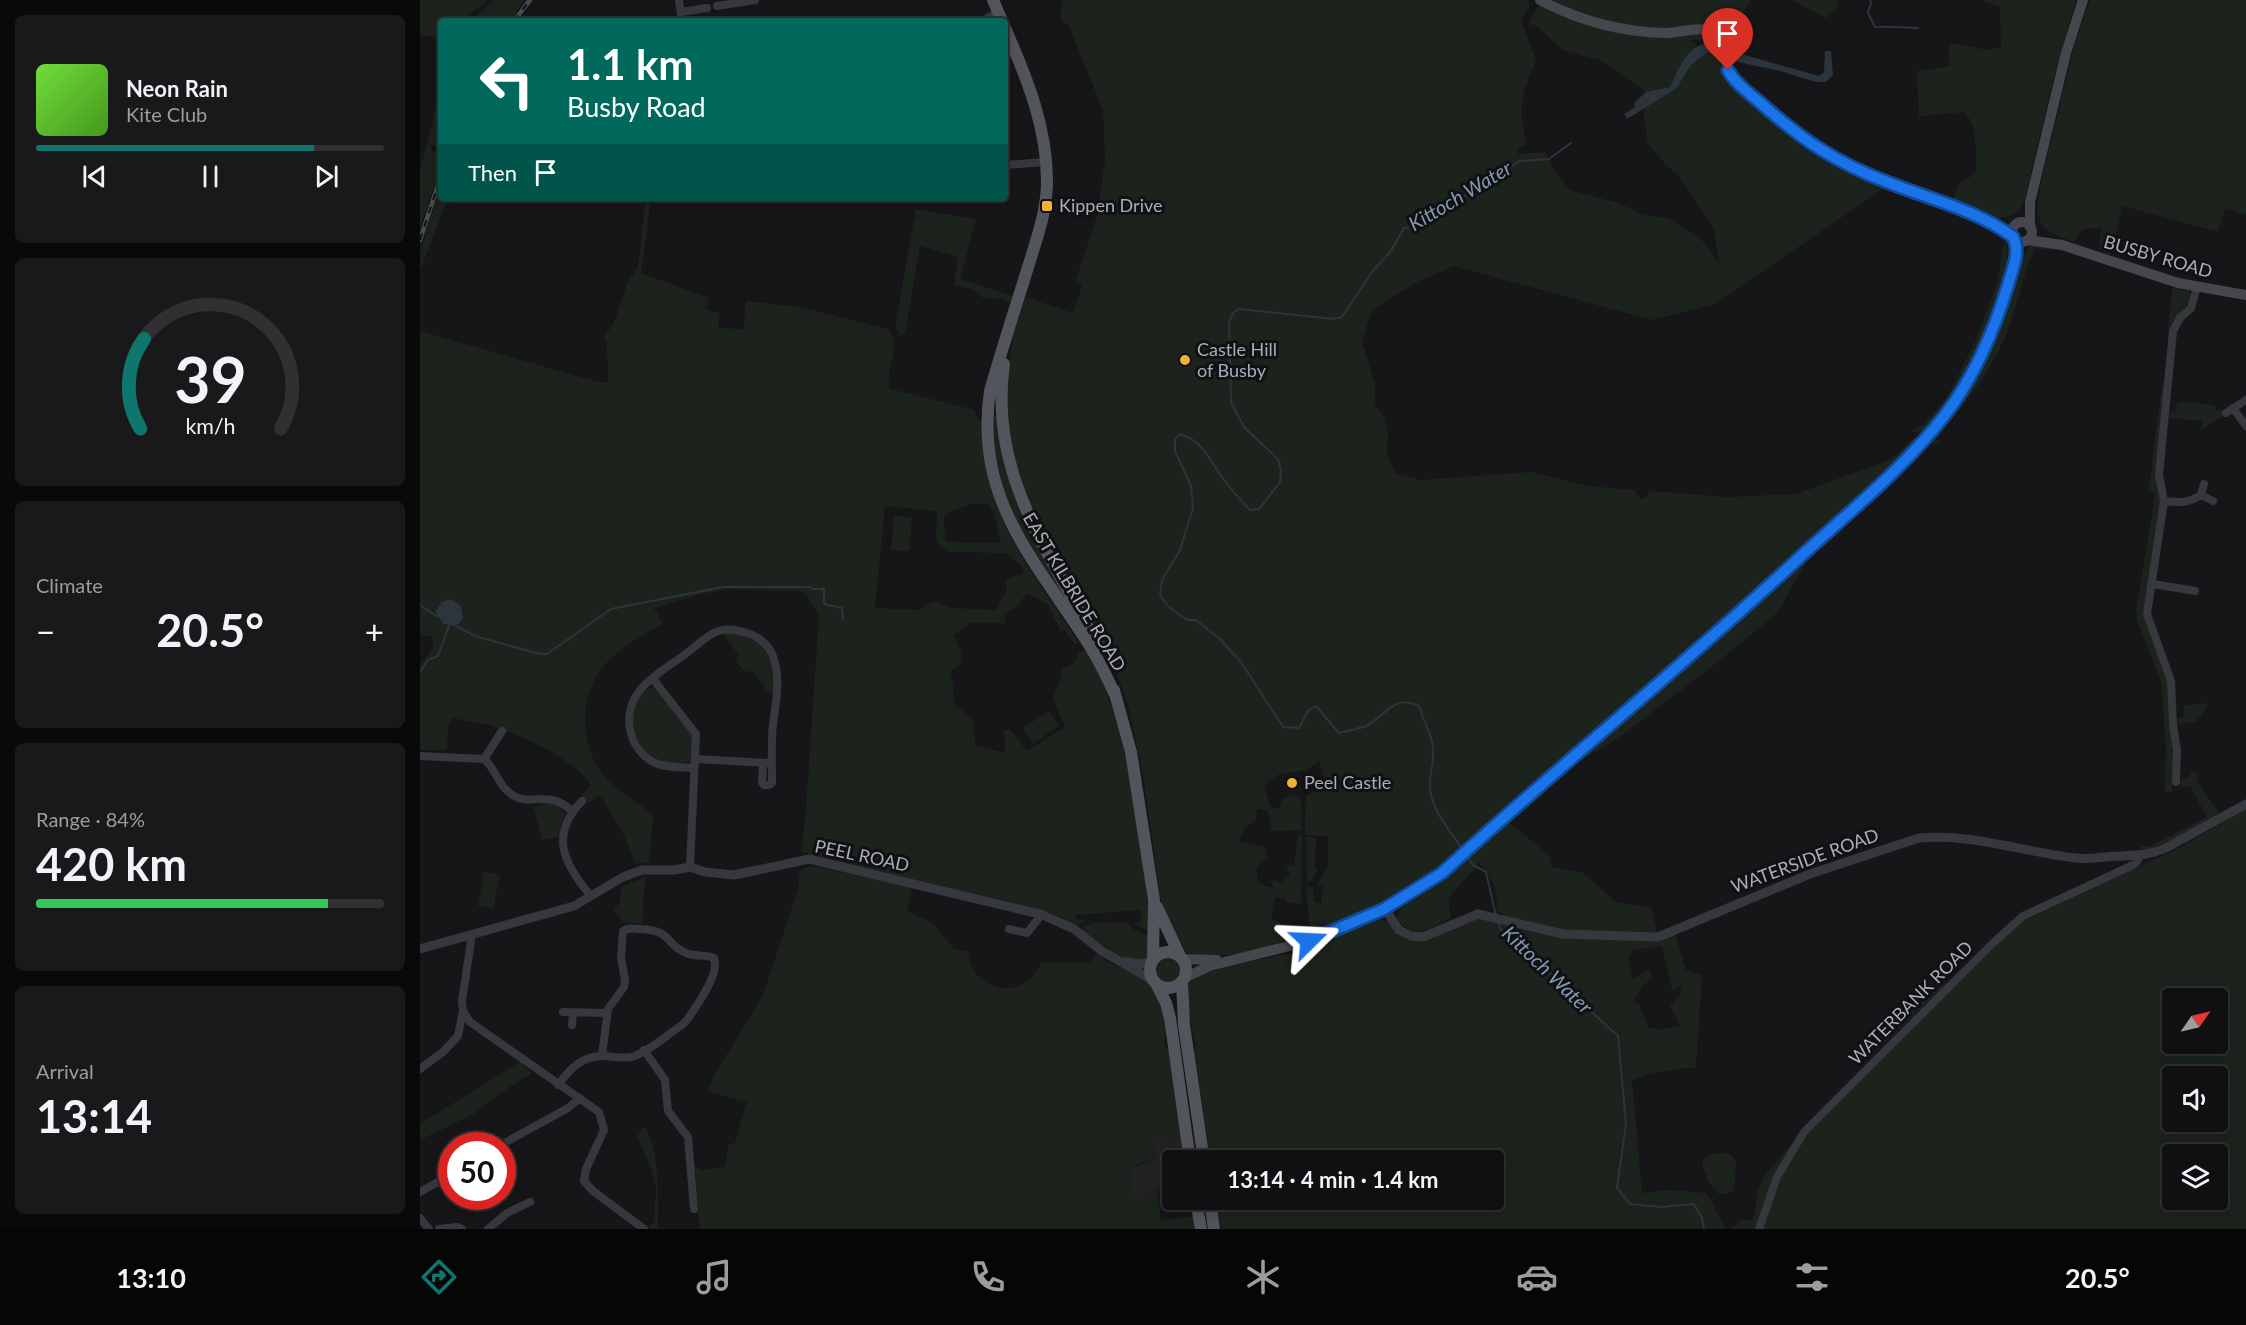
<!DOCTYPE html>
<html lang="en">
<head>
<meta charset="utf-8">
<style>
  :root { --surface:#101012; --page:#19191b; --text:#f1f3f6; --muted:#9c9d9f; --line:#303032; --accent:#0f766e }
  body { margin:0; font-family:Lato,sans-serif; background:var(--page); color:var(--text); height:100vh; display:flex; flex-direction:column; font-size:22px; white-space:nowrap }
  * { box-sizing:border-box; margin:0 }
  p { font-size:20px; color:var(--muted) }
  .icon { flex:none; width:33px; height:33px; fill:none; stroke:currentColor; stroke-width:2; stroke-linecap:round; stroke-linejoin:round }
  .map { position:relative; flex:1; overflow:hidden }
  .side { display:flex; flex-direction:column; gap:15px; padding:15px; background:#09090a; width:420px }
  .side>* { flex:none }
  .hud { position:absolute; left:18px; top:18px; width:570px; height:183px; border-radius:6px; box-shadow:0 3px 15px #0003,0 0 0 2px var(--line); background:#00695c; color:#fff; overflow:hidden }
  .needle { width:39px; rotate:56deg }
  .fabs { position:absolute; left:1742px; top:988px; display:grid; gap:12px }
  .fabs a { display:grid; place-items:center; width:66px; height:66px; border-radius:6px; background:var(--surface); box-shadow:0 3px 15px #0003,0 0 0 2px var(--line); font-size:30px }
  .speed { position:absolute; left:18px; top:1132px; display:flex; gap:12px; font-size:30px; font-weight:700; text-align:center }
  .speed>* { display:grid; place-content:center; width:78px; height:78px; border-radius:50%; background:var(--surface); box-shadow:0 3px 15px #0003,0 0 0 2px var(--line); line-height:1 }
  .speed .limit { border:9px solid #d22; background:#fff; color:#111 }
  .pin { position:absolute; display:grid; place-items:center; width:51px; height:51px; color:#fff; margin:-62px -26px; border-radius:50% 50% 50% 0; rotate:-45deg; box-shadow:0 0 6px #0007 }
  .pin .icon { rotate:45deg }
  .me { position:absolute; width:66px; margin:-33px; rotate:69deg; stroke-linejoin:round; filter:drop-shadow(0 0 4px #0008) }
  .turn { display:flex; align-items:center; gap:21px; height:126px; padding:0 30px; font-size:27px }
  .turn .icon { width:78px; height:78px; stroke-width:2.5 }
  .turn b { display:block; font-size:42px; line-height:51px }
  .then { display:flex; align-items:center; height:57px; padding:0 30px; background:#0003; gap:12px; font-size:22px }
  .big { font-size:45px; font-weight:700; line-height:1.1 }
  .side .widget { flex:1; display:flex; flex-direction:column; justify-content:center; gap:9px; min-width:0; padding:0 21px; border-radius:9px; background:var(--page) }
  .side .dial { align-items:center; gap:0 }
  .dial svg { height:156px; overflow:visible; fill:none; stroke:var(--line); stroke-width:7; stroke-linecap:round; text-anchor:middle }
  .dial text { fill:var(--text); stroke:none }
  .song { display:flex; align-items:center; gap:18px }
  .cover { width:72px; height:72px; border-radius:9px; background:linear-gradient(135deg,hsl(100 70% 55%),hsl(100 70% 35%)) }
  .played { height:6px; border-radius:3px; background:linear-gradient(90deg,var(--accent) 80%,var(--line) 80%) }
  .keys { display:flex; justify-content:space-around; direction:ltr }
  .heat { display:flex; justify-content:space-between; align-items:center; font-size:33px; direction:ltr }
  .charge { height:9px; border-radius:4px; background:linear-gradient(90deg,#34c759 84%,var(--line) 0) }
  .trip { position:absolute; left:742px; top:1150px; width:342px; height:60px; border-radius:6px; background:var(--surface); box-shadow:0 3px 15px #0003,0 0 0 2px var(--line); font-weight:700; line-height:60px; text-align:center }
  .tab-bar { display:flex; height:96px; justify-content:space-around; align-items:center; background:#060607; color:var(--muted) }
  .tab-bar .icon { width:42px; height:42px }
  .tab-bar .selected { color:var(--accent) }
  .tab-bar b { font-size:27px; color:var(--text) }
  main { display:flex; flex:1; min-height:0 }
  .map>svg:first-child { display:block }
  .built { fill:#222225 }
  .green { fill:#1c231d; fill-rule:evenodd }
  .water { fill:#2c353c }
  .lines { fill:none; stroke-linecap:round; stroke-linejoin:round }
  .stream { stroke:#2c353c; stroke-width:2 }
  .minor { stroke:#37383d; stroke-width:8 }
  .tertiary { stroke:#37383d; stroke-width:9 }
  .secondary { stroke:#45474d; stroke-width:10 }
  .primary { stroke:#53555c; stroke-width:12 }
  .rail-casing { stroke:#4a4c52; stroke-width:4.5 }
  .rail { stroke:#111113; stroke-width:2; stroke-dasharray:7; stroke-linecap:butt }
  .route-casing { stroke:#114b97; stroke-width:15 }
  .route { stroke:#1a73e8; stroke-width:10 }
  .poi-dot { fill:#f2b134; stroke:#111113; stroke-width:2 }
  .labels { text-anchor:middle; stroke-width:6; stroke-linejoin:round; paint-order:stroke }
  .poi-label { font-size:18px; fill:#a8adb8; stroke:#111113; text-anchor:start }
  .street-label { font-size:18px; fill:#a8adb8; stroke:#111113 }
  .water-label { font-size:20px; font-style:italic; fill:#7f9bb3; stroke:#111113 }
</style>
</head>
<body>
<main>
<section class="side">
<div class="widget">
<div class="song"><i class="cover"></i><div><b>Neon Rain</b><p>Kite Club</p></div></div>
<div class="played"></div>
<div class="keys"><svg class="icon" aria-label="previous" viewBox="0 0 24 24"><path d="M18 5L8 12l10 7zM5 5v14"/></svg><svg class="icon" aria-label="pause" viewBox="0 0 24 24"><path d="M8 5v14M16 5v14"/></svg><svg class="icon" aria-label="next" viewBox="0 0 24 24"><path d="M6 5l10 7-10 7zM19 5v14"/></svg></div>
</div>
<div class="widget dial"><svg viewBox="0 0 100 80">
<path d="M14 69A42 42 0 1 1 86 69"/>
<path d="M14 69A42 42 0 0 1 16 23" stroke="#0f766e"/>
<text x="50" y="56" font-size="32" font-weight="700">39</text>
<text x="50" y="72" font-size="11">km/h</text>
</svg></div>
<div class="widget"><p>Climate</p>
<div class="heat"><a>−</a><b class="big">20.5°</b><a>+</a></div>
</div>
<div class="widget"><p>Range · 84%</p><b class="big">420 km</b><div class="charge"></div></div>
<div class="widget"><p>Arrival</p><b class="big">13:14</b></div>
</section>
<div class="map">
<svg width="1826" height="1229" viewBox="0 0 1826 1229">
  <rect width="100%" height="100%" fill="#161618"/>
  <path class="built" d="M762 1139 765 1161H753V1189L711 1195 708 1170 735 1159 733 1140Z"/>
  <path class="green" d="M0 0H67L43 21H21V38L0 35Z
    M74 0H105L90 21H50Z
    M643 0H1108L1110 6 1102 18V24L1116 60C1101 97 1098 104 1106 144L1098 148V154L1125 152 1136 172 1150 190 1198 203 1223 215 1249 218 1281 239 1299 263 1294 229 1258 175 1247 166 1228 144 1223 108 1257 88 1270 66 1289 52 1302 55 1301 64 1307 79 1373 137 1467 186 1295 304 1232 320 1034 266 997 282 952 310 942 342 955 383V403L964 418 968 434 967 455 975 473 1001 480 1111 472 1169 486 1215 490 1219 498 1224 499 1230 491 1308 497 1376 494 1470 460 1495 437 1499 439 1469 470 1074 822C1055 834 1040 849 1024 863 992 890 933 925 893 933L890 931 886 887V885L893 888 894 902 901 904 903 887 897 885 908 867V836L885 835V833L886 796 906 786 899 760C896 762 892 767 888 769 870 776 861 767 844 786L851 807 858 809 862 800 872 795 879 796 881 800 882 830 852 831 848 811 837 809 836 822 825 826 819 842 845 847 847 856 836 868 838 883 853 888 851 881 856 880 860 883 870 874 866 865H874L878 835 882 836 881 904 866 902V899L855 897C855 904 851 912 852 920L858 921 868 931 880 926V936L823 954 779 956 778 954 767 953 748 919 741 902 724 780 709 708 696 671 678 631 619 526 600 480 589 429 586 394 593 335 605 297 653 313 662 286 655 282 678 213 685 160 683 110 648 23 644 25 640 15Z
    M1129 0H1332L1321 15 1328 22 1311 41 1299 49 1289 40H1269L1277 45 1264 60 1250 87 1226 92 1182 61 1143 50 1113 23 1109 27 1110 20 1121 3 1168 26 1169 19Z
    M1372 0H1419L1417 9 1406 18Z
    M1560 0H1656L1635 74 1604 201C1588 233 1556 210 1532 200L1539 184 1556 173C1555 154 1559 126 1544 112L1499 116 1497 71 1530 66 1528 51 1532 43 1567 50 1581 47 1580 7Z
    M1670 0H1826V215L1805 208 1798 232 1703 206 1691 255 1679 250 1681 228 1663 229 1654 242 1631 233 1621 224 1617 210 1622 177 1654 47Z
    M21 102V147L11 145 13 153 21 154V167L0 228V171L17 103Z
    M21 186V198H28L0 271V252Z
    M226 198H231L221 273 289 298 287 310 299 313 298 328 323 329 326 301 379 307 468 329C484 346 463 369 470 389L554 410 558 420H561C564 449 567 480 577 507 595 553 632 601 659 643L655 645 645 630 641 631 628 605 607 593 597 606 584 614 585 623H550L533 635 541 652 542 662 531 671 535 705 553 719 555 745 585 753 584 730 590 729 607 751 645 727 633 698 641 677 642 669 654 663 659 652 665 651C676 661 681 678 686 692 715 768 722 852 730 932L714 923 722 921 721 910 656 915V919L667 921 656 926 618 909 381 852 386 810 399 616 385 594 379 591 306 589 281 594 234 608 243 624C222 636 198 648 183 667 158 696 160 745 183 775 197 793 217 800 233 815L229 862 215 864C207 838 195 817 179 795L169 803 161 795 171 785C151 758 118 745 89 731L85 733 73 726 32 718 28 728 27 750H0V665L14 647 12 637 0 634V331L178 382H188L187 343 183 338 194 323 207 284 218 266ZM556 503 568 505 575 514 580 542 553 543 525 541 524 515 532 510ZM465 506 517 511 516 541 527 552 585 553 601 565 604 573 586 580 587 588 577 610 533 608 513 601 500 610 455 608ZM26 600 43 613 39 624H23L16 616Z
    M496 209 556 219 540 279 595 297 593 304 581 299 563 298 554 290 534 285 538 257 500 246 485 334 480 336 475 327Z
    M1586 240C1596 302 1541 386 1504 433L1491 432 1496 427 1503 426 1529 394 1556 340 1577 283 1583 248Z
    M1610 245 1646 250 1615 249C1602 275 1598 304 1587 332 1571 373 1543 405 1516 439L1521 445 1512 443 1513 436 1549 388 1566 357 1584 314 1600 263Z
    M1752 288 1769 291 1771 296C1767 309 1755 315 1748 331Z
    M1742 385 1744 386 1739 436 1741 502 1725 618 1748 680 1754 754 1752 793 1745 792 1746 745 1741 682 1717 620 1716 611 1735 495 1729 488Z
    M1763 402 1794 405 1798 411 1801 409 1805 415 1782 429V421L1749 418 1750 412 1756 413 1757 404Z
    M573 415 578 417 587 471 666 633 590 515 573 447Z
    M474 516 492 517 489 551 471 550Z
    M1391 553 1358 612 1299 661 1197 739 1160 761 1090 823 1129 855 1132 867 1162 872 1196 902 1231 907 1238 936 1254 931 1266 970 1282 975 1276 1067 1230 1073 1212 1081 1222 1193 1249 1190 1287 1193 1305 1229H801L796 1200H1074V1161H791L774 1052 777 1042H775L769 1011V983L795 967 874 953 886 952 891 947 957 920 967 921C1003 968 1022 920 1059 919 1068 919 1078 922 1087 924L1086 916 1077 910C1077 886 1074 881 1059 863L1028 898 1031 918C1011 927 993 942 977 918L981 908 1015 885ZM1242 946 1252 990 1262 986 1261 993 1250 1006 1260 1026 1244 1029 1228 1028 1219 1004 1214 1001 1222 987 1232 978 1229 969 1213 979 1208 957 1214 950Z
    M303 632C346 634 357 654 353 694L349 693 332 671 325 672 316 662 319 655 303 635Z
    M233 686 237 691 239 690 274 734 270 762C261 763 249 765 239 762 215 754 207 721 217 701 221 693 226 691 233 686Z
    M1790 703 1776 722 1758 725V718H1763L1764 705Z
    M629 711 639 726 613 744 603 728Z
    M1771 770 1779 775 1777 781 1800 814 1745 844 1722 851 1720 846H1731L1787 817 1770 786 1760 788 1761 779 1770 777Z
    M129 803 140 807 139 808 146 814 140 827V836L122 840 114 807Z
    M1826 809V1229H1342L1359 1179 1382 1139 1590 930 1599 923 1761 847ZM1752 999H1797V1044H1752ZM1752 1077H1797V1122H1752ZM1752 1155H1797V1200H1752Z
    M886 837 896 838 895 867 898 868 892 881H887Z
    M387 867H397L492 887 487 911 513 923 534 949 548 951C552 994 606 1002 621 962L671 963 677 952 685 960 729 982 737 996 746 1021 745 1044 753 1062 762 1139 733 1140 735 1159 721 1163 708 1170 711 1195 738 1191 741 1221 773 1216 777 1229H280L275 1165 280 1170 305 1167 308 1145 315 1143 326 1104V1102L288 1092 293 1077 343 995 378 889 380 871Z
    M64 872 80 875 73 909 58 906Z
    M225 877 222 924 203 922 194 910 200 902 201 887Z
    M678 922 707 923 715 930 730 937V955L727 959H705L660 930 667 925Z
    M735 969a13 13 0 1 1 26 0a13 13 0 1 1-26 0Z
    M1531 980 1456 1051 1472 1013 1481 1002 1509 991Z
    M100 1062 112 1073 85 1090 55 1113 0 1140V1124Z
    M224 1126C240 1148 238 1200 238 1227L240 1229H231L228 1226 234 1223 236 1188 232 1171 217 1137Z
    M1377 1137 1356 1171 1335 1229H1310L1323 1219 1333 1221 1338 1191 1345 1175Z
    M1308 1153 1316 1161 1314 1191 1306 1194H1299L1288 1182 1282 1163C1287 1152 1297 1154 1308 1153Z"/>
  <path class="water" d="M1284 44 1289 48 1293 47 1304 51 1302 55 1288 52 1270 66 1257 88 1207 119 1204 114 1215 107 1214 103 1226 92 1250 87C1258 72 1265 48 1284 44Z
    M1310 51 1399 76 1404 72 1405 51H1411L1413 75 1406 82H1396L1360 71 1309 60Z
    M30 599 40 605C43 613 45 620 36 626L23 624 15 612 22 602Z"/>
  <g class="lines">
    <path class="stream" d="M1450 0 1451 3 1448 13 1455 27C1469 26 1484 28 1498 28
      M0 605 18 617
      M34 625 55 636 120 654H127L191 609 303 587H390L392 589H404V604L422 608 423 620
      M0 672 8 660 18 656 29 626
      M1043 850C1030 830 1012 812 1010 788 1009 773 1015 761 1013 746 1011 732 1002 719 999 706 973 694 967 715 946 726 938 729 927 731 919 733L896 706 888 711 879 728 863 727 821 662 800 639 776 620H767L761 616 747 605 740 595 742 580 760 550 773 508 771 486 755 451V439L760 434C783 441 789 459 802 477 810 489 820 499 830 510L839 509 860 482 861 471 858 459 824 427 811 402 809 323 813 313 819 309 913 319 922 317 952 272 971 251 984 228 998 226 1007 216 1028 202 1043 198 1057 186 1079 176 1099 161 1129 159 1151 143
      M1046 854 1053 865 1066 872 1076 916
      M1078 921 1080 928 1087 935 1198 1036 1206 1124 1197 1188 1210 1204 1242 1207 1274 1204 1282 1218 1284 1229"/>
    <path class="minor" d="M259 0 262 21
      M297 6 335 0
      M261 12 287 8
      M567 21 566 19 578 12
      M585 165 626 162
      M1813 408 1826 426
      M1806 413 1826 400
      M1781 495 1793 501
      M1744 501C1759 503 1768 503 1781 495L1784 484
      M1733 584 1775 591
      M233 679 276 734 270 867
      M0 756 64 759
      M64 759C77 770 78 787 94 796 106 803 118 797 132 800 140 801 146 806 152 811
      M64 759 82 731
      M275 759 348 763
      M275 768C262 767 246 768 235 763 207 749 201 712 221 689 231 677 247 667 260 658 285 641 294 621 327 633 338 636 349 645 353 656 361 677 356 703 353 724 351 743 352 764 352 783L349 785H344L342 783 343 763
      M1756 782 1757 750 1753 725 1751 681 1727 614 1744 501 1739 475 1753 331 1760 318 1771 308 1777 287
      M162 801C129 835 144 864 170 895
      M589 929 607 933 622 914
      M52 934 42 1001 43 1011 50 1022 179 1112 184 1130 166 1169 164 1181 173 1191 224 1229
      M143 1012 187 1013
      M152 1025 153 1013
      M224 1050 245 1080 248 1111 268 1137 274 1209
      M0 1069 24 1051 38 1036 43 1011
      M138 1085C150 1069 161 1056 183 1056 193 1056 204 1060 215 1056 232 1049 247 1035 262 1025L268 1019C277 1004 300 975 294 958 285 954 275 957 266 953 244 944 254 931 221 929 214 929 209 927 203 931L201 958 205 980 204 987 188 1009 182 1056
      M79 1146 148 1108 160 1098
      M0 1192 32 1174
      M0 1218 9 1229
      M19 1229 37 1227 42 1229
      M68 1229 87 1213 110 1202
      M1339 1229 1357 1177 1384 1132 1574 942 1603 916 1711 866 1716 863 1720 856"/>
    <path class="tertiary" d="M965 909 979 930 991 936 1003 937 1058 914 1143 934 1238 937 1390 874 1499 838C1550 833 1604 852 1655 858 1670 860 1686 856 1701 856 1718 855 1730 855 1746 848L1826 804
      M0 949 154 906 203 877 222 870H254L270 867 285 872 314 875 389 859 620 914 654 929 682 951 734 981
      M705 962 721 964 732 962"/>
    <path class="secondary" d="M1120 0C1158 20 1202 32 1245 33 1265 33 1288 21 1303 39 1310 48 1305 63 1310 75 1348 112 1389 149 1438 170 1486 192 1551 206 1593 237
      M1592 232a10 10 0 1 1 20 0a10 10 0 1 1-20 0Z
      M1610 227V202L1646 53 1663 0
      M1608 240 1642 245 1758 283 1826 295
      M761 959 797 960
      M763 979 789 966 889 941 934 924 965 909 1022 873C1141 763 1268 661 1387 551 1434 507 1487 466 1526 414 1554 376 1599 287 1595 239"/>
    <path class="primary" d="M573 0 582 21
      M585 28C607 78 628 129 627 185 626 213 617 238 609 264 596 306 582 348 570 391 554 497 613 558 666 640 678 658 687 677 696 697
      M584 364C568 473 630 554 678 645
      M694 690 711 752 734 900 733 959
      M737 907 760 956
      M730 970a18 18 0 1 1 36 0a18 18 0 1 1-36 0Z
      M762 981 764 1025 784 1161
      M736 983 746 1003 750 1018 770 1161
      M776 1200 781 1229
      M790 1200 794 1229"/>
    <g class="rail-casing">
      <path id="rail" d="M94 21 110 0
        M0 240 21 176"/>
    </g>
    <use href="#rail" class="rail"/>
  </g>
  <g class="lines">
    <g class="route-casing">
      <path id="route" d="M889 941 964 909 1022 873C1139 766 1263 666 1379 558 1429 512 1484 468 1525 415 1555 376 1574 331 1588 285 1592 270 1601 251 1593 237 1557 210 1509 199 1467 182 1417 163 1384 141 1344 106 1332 95 1315 84 1308 70"/>
    </g>
    <use href="#route" class="route"/>
  </g>
  <g class="poi-dot">
    <rect x="621" y="200" width="12" height="12" rx="3"/>
    <circle cx="765" cy="360" r="6"/>
    <circle cx="872" cy="783" r="6"/>
  </g>
  <g class="labels">
    <g class="poi-label">
      <text x="639" y="212">Kippen Drive</text>
      <text x="777" y="356">Castle Hill<tspan x="777" dy="21">of Busby</tspan></text>
      <text x="884" y="789">Peel Castle</text>
    </g>
    <g class="street-label">
      <text transform="translate(1738 257) rotate(16)" y="6">BUSBY ROAD</text>
      <text transform="translate(654 592) rotate(59)" y="6">EAST KILBRIDE ROAD</text>
      <text transform="translate(442 856) rotate(12)" y="6">PEEL ROAD</text>
      <text transform="translate(1385 861) rotate(-20)" y="6">WATERSIDE ROAD</text>
      <text transform="translate(1491 1003) rotate(-45)" y="6">WATERBANK ROAD</text>
    </g>
    <g class="water-label">
      <text transform="translate(1040 196) rotate(-31)" y="7">Kittoch Water</text>
      <text transform="translate(1127 970) rotate(44)" y="7">Kittoch Water</text>
    </g>
  </g>
</svg>
<div class="fabs">
<a><svg class="needle" viewBox="-14 -14 28 28"><path d="M0-13l5 13h-10z" fill="#e53935"/><path d="M0 13l5-13h-10z" fill="#9c9d9f"/></svg></a>
<a><svg class="icon" aria-label="sound" viewBox="0 0 24 24"><path d="M4 9h4l5-4v14l-5-4H4zM17 9q2 3 0 6"/></svg></a>
<a><svg class="icon" aria-label="layers" viewBox="0 0 24 24"><path d="M12 4l9 5-9 5-9-5zM3 14l9 5 9-5"/></svg></a>
</div>
<div class="speed"><div class="limit">50</div></div>
<div class="pin" style="left:1308px;top:70px;background:#d93025"><svg class="icon" aria-label="arrive" viewBox="0 0 24 24"><path d="M6 21V4h12l-3 4 3 4H6"/></svg></div>
<svg class="me" style="left:889px;top:941px" viewBox="-20 -20 40 40"><path d="M0-17L14 15 0 8-14 15z" fill="#1a73e8" stroke="#fff" stroke-width="4"/></svg>
<div class="trip">13:14 · 4 min · 1.4 km</div>
<div class="hud">
<div class="turn"><svg class="icon" aria-label="left" viewBox="0 0 24 24"><path d="M17 20v-9H6M10 6l-5 5 5 5"/></svg><div><b>1.1 km</b>Busby Road</div></div>
<div class="then">Then<svg class="icon" aria-label="arrive" viewBox="0 0 24 24"><path d="M6 21V4h12l-3 4 3 4H6"/></svg></div>
</div>
</div>
</main>
<nav class="tab-bar">
<b>13:10</b>
<svg class="icon selected" aria-label="directions" viewBox="0 0 24 24"><path d="M12 3l9 9-9 9-9-9zM9 14v-3h6M13 9l2 2-2 2"/></svg>
<svg class="icon" aria-label="music" viewBox="0 0 24 24"><path d="M9 18V5l10-2v13"/><circle cx="6" cy="18" r="3"/><circle cx="16" cy="16" r="3"/></svg>
<svg class="icon" aria-label="phone" viewBox="0 0 24 24"><path d="M5 4h4l2 5-3 2q2 4 5 5l2-3 5 2v4C11 20 4 13 5 4z"/></svg>
<svg class="icon" aria-label="climate" viewBox="0 0 24 24"><path d="M12 3v18M4 7l16 10M4 17L20 7"/></svg>
<svg class="icon" aria-label="car" viewBox="0 0 24 24"><path d="M5 17H2v-5l4-1 3-4h7l3 4 3 1v5h-3M9 17h6M6 11h13"/><circle cx="7" cy="17" r="2"/><circle cx="17" cy="17" r="2"/></svg>
<svg class="icon" aria-label="filters" viewBox="0 0 24 24"><path d="M4 7h16M4 17h16"/><circle cx="9" cy="7" r="2"/><circle cx="15" cy="17" r="2"/></svg>
<b>20.5°</b>
</nav>
</body>
</html>
